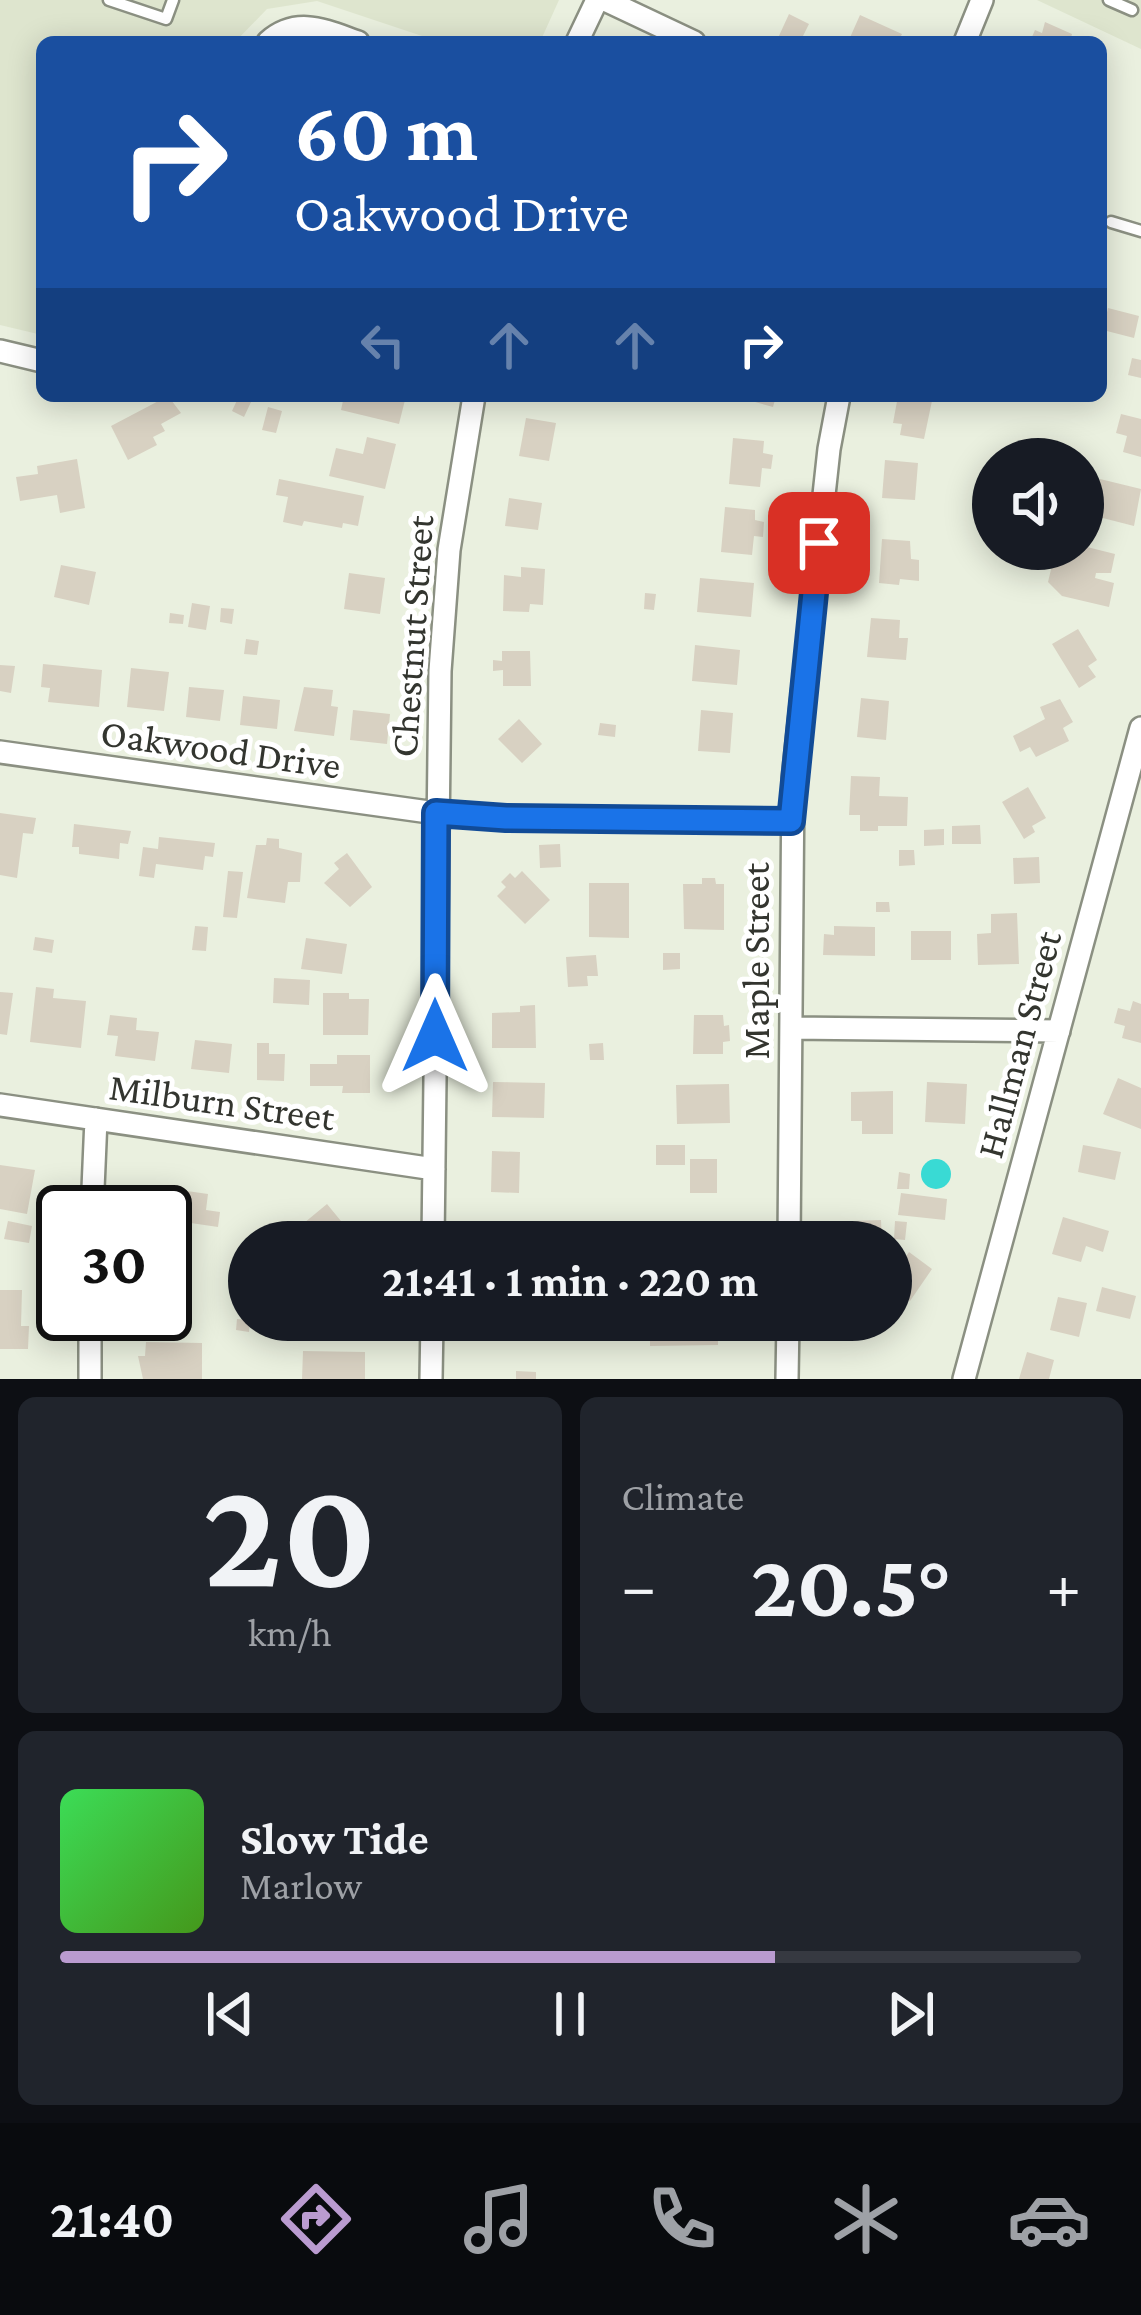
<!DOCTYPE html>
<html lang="en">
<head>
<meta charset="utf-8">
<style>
  :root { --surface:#171b24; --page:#20242c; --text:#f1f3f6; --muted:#9ea1a6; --line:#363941; --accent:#ba9bd0 }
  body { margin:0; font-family:"Crimson Pro",serif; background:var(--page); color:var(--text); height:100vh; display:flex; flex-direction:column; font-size:45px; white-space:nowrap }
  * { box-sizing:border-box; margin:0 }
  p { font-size:39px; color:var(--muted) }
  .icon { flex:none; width:66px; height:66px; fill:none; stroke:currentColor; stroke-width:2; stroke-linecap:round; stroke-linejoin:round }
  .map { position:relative; height:1379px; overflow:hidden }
  .side { display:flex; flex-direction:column; gap:18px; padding:18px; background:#0d0f14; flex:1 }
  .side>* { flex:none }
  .banner { position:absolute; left:36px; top:36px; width:1071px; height:366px; border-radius:18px; box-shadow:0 6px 30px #0003; background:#1a4fa0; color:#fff; overflow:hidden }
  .tools { position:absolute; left:972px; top:438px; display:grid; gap:24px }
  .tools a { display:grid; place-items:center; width:132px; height:132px; border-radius:50%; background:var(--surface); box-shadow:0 6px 30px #0003; font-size:60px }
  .speed { position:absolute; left:36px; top:1185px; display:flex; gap:24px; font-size:60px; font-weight:700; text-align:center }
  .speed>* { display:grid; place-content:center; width:156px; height:156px; border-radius:50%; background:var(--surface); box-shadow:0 6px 30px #0003; line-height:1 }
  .speed .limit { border:6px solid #111; border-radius:18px; background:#fff; color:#111 }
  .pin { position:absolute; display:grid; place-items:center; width:102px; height:102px; color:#fff; margin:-51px; border-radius:24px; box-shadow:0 6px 18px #0006 }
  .me { position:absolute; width:132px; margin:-66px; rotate:0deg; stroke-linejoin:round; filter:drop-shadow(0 0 9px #0008) }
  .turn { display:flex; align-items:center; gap:42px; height:252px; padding:0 60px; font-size:54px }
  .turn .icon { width:156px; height:156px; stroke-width:2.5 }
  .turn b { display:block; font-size:84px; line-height:102px }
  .lanes { display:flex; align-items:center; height:114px; padding:0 60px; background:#0003; justify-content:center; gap:60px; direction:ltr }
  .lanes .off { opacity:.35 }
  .big { font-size:90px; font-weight:700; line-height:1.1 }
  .side .card { flex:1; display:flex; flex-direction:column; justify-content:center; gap:18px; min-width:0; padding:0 42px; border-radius:18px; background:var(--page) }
  .side .dial { align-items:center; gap:0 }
  .dial b { font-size:156px; line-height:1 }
  .song { display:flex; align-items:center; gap:36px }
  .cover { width:144px; height:144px; border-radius:18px; background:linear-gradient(135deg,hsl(130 70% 55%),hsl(100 70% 35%)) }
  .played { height:12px; border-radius:6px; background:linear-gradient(90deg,var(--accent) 70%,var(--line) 70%) }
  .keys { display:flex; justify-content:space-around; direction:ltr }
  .heat { display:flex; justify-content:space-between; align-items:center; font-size:66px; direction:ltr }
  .side .tiles { flex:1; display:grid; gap:18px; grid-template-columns:1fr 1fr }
  .card:last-child { grid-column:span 2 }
  .trip { position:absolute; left:228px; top:1221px; width:684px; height:120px; border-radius:60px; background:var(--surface); box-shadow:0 6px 30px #0003; font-weight:700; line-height:120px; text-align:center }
  .dock { display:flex; height:192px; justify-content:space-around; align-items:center; background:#090b0e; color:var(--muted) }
  .dock .icon { width:84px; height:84px }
  .dock .on { color:var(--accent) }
  .dock b { font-size:54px; color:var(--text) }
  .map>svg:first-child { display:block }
  .built { fill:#dee5ce }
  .water { fill:#39dad4 }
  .building { fill:#d8d1c2 }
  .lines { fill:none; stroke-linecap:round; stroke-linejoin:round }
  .lane-casing { stroke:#8b9082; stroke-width:15 }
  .street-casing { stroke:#8b9082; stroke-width:26 }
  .lane { stroke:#fff; stroke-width:10 }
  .street { stroke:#fff; stroke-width:21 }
  .route-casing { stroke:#114b97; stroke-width:30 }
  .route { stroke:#1a73e8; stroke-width:21 }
  .labels { text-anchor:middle; stroke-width:10; stroke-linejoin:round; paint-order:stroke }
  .street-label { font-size:39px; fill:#33352f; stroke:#fff }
</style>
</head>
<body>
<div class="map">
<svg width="1141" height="1379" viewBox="0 0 1141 1379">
  <rect width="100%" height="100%" fill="#eaf0df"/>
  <path class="built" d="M0 0H559L540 42H440L317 1 267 9 235 42H42V335L0 325Z
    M1037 0H1141V49Z"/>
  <path class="water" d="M921 1174a15 15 0 1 1 30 0a15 15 0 1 1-30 0Z"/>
  <path class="building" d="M789 14 809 24 800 42 778 38Z
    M860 15 902 34 898 42H848Z
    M1045 22 1072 34 1070 42H1036L1032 37 1035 30 1042 33Z
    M1108 308 1139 316 1134 338 1103 330Z
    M1132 358 1141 360V378L1128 375Z
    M168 396 181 413 161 424 165 431 153 437 157 445 128 460 111 426Z
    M239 396 251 402 244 417 232 411Z
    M344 396H406L399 424 341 410Z
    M734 396H776L773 407Z
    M898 396H933L924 439 900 435 902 424 893 423Z
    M268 407 282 411 276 433 262 430Z
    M1121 414 1141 419V457L1123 452 1127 436 1116 433Z
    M526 418 556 423 549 461 519 456Z
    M367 437 396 444 385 489 329 476 336 448 363 454Z
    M733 438 764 441 763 453 773 455 771 469 762 468 760 487 729 484Z
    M77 459 85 508 60 513 57 495 20 501 16 477 38 474 37 466Z
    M885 460 918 463 915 500 882 498Z
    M279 479 364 496 358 526 343 523 342 528 304 521 302 526 283 522 288 497 276 495Z
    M1100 479 1141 489 1134 526 1091 515Z
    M509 498 542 503 538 530 505 526Z
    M725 507 755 510V520L764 522 763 537 754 536 752 555 721 552Z
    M882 539 910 541 911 559 919 560V581L900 579 899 585 879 583Z
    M1083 546 1115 554 1111 573H1096L1095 578 1114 583 1109 607 1062 596 1048 582 1056 549Z
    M61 565 96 572 89 605 54 597Z
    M521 567 545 569 543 605 530 604 529 612 503 611 504 575 521 577Z
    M349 573 385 578 380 614 344 609Z
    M700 578 754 583 751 617 697 612Z
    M645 593 656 594 654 610 644 609Z
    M192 603 210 606 206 630 188 627Z
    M221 608 234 609 232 624 220 622Z
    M170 613 184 615 183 624 169 623Z
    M871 618 900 620 899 638H908L906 660 867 657Z
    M1078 629 1097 660 1088 666 1096 677 1079 688 1052 644Z
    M246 639 259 641 257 655 244 654Z
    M695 645 740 650 737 685 692 681Z
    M502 651H530L531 686H503V670L493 671V660L502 661Z
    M43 664 102 670 99 707 48 702 50 688 41 687Z
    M0 665 15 666 11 693 0 691Z
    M131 668 169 672 164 711 127 707Z
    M189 687 224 690 220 721 186 717Z
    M304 687 333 690 331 706 338 707 334 736 294 731Z
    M243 696 280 700 277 729 240 725Z
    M861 698 889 701 886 740 857 737Z
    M1060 699 1073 722 1063 728 1069 741 1036 757 1030 747 1020 752 1013 736 1045 719 1040 707Z
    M353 710 390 714 387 744 350 740Z
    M701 710 733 713 730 753 698 751Z
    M519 719 542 744 522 763 498 739Z
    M600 723 616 725 615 737 598 735Z
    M851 776 880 777 879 796 908 797 907 826H878V831H860V815H849Z
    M1028 787 1046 818 1032 826 1035 832 1024 839 1002 802Z
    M0 813 36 818 33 834 23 833 17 878 0 875Z
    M74 824 131 831 128 844 120 843 119 859 79 854V847H72Z
    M980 825 981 844H952V826Z
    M944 829V845L924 846V830Z
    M159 837 215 843 213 857 205 856 203 870 156 864 154 878 139 876 143 847 158 849Z
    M267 838 279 839V848L302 853 300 882H288L285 903 247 898 256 845H266Z
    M560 844 561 867 540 868 539 845Z
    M899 850H914L915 865 899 866Z
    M347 853 372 887 350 907 324 883 339 869 334 863Z
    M1039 857 1040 883 1014 884 1013 858Z
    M228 871 243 872 237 918 223 917Z
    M522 871 550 900 525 924 497 896 506 887 501 882 510 873 515 878Z
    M702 878H715L716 884H724V930L684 929 683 884H702Z
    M589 883H629V938L589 937Z
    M876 902H889L890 912H876Z
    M1017 913 1019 964 978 965 977 934 991 933V914Z
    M195 926 208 927 206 951 192 950Z
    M834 926 875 927V956L823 955 824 934 834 935Z
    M911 931H951V960H911Z
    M35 937 54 940 52 953 33 950Z
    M306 938 347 944 342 974 301 969Z
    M663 953H680V969L663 970Z
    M596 955 598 976H587L588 986 568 987 566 957Z
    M274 978 310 980 309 1005 273 1003Z
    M36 987 54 989 53 998 86 1001 81 1048 30 1042Z
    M0 992 13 993 7 1035 0 1034Z
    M323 993H349V999H369L368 1035H323Z
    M1133 1001 1141 1004V1043L1122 1038 1125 1026 1114 1023 1118 1008 1130 1011Z
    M535 1005 536 1048H492V1013L520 1012V1006Z
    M110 1015 137 1018 136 1030 159 1032 155 1061 115 1056 118 1036 107 1035Z
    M694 1015H723L724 1026 729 1025 730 1041 723 1042V1054H693Z
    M195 1040 232 1044 229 1073 191 1069Z
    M257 1043H269V1054H285L284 1081 257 1080Z
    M603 1043 604 1060H590L589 1044Z
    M337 1055H370V1093H342L343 1086H310V1064H337Z
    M1118 1078 1141 1088V1129L1103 1114Z
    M493 1082 545 1083 544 1118 492 1117Z
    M927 1082 967 1084 965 1124 925 1122Z
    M729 1084 730 1123 677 1124 676 1085Z
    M893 1091V1134H862V1121H851V1092Z
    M656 1145H685V1165H656Z
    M1083 1145 1121 1152 1115 1180 1078 1172Z
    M492 1151 520 1152 519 1193 491 1192Z
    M690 1159H717V1193H690Z
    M0 1165 35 1170 27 1214 0 1209Z
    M899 1172 910 1174 909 1189H897Z
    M152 1186 208 1194 206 1210 220 1212 218 1227 177 1221 176 1229 165 1228V1212H148Z
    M901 1193 947 1199 945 1220 898 1215Z
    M327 1204 350 1232 339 1242H320L304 1223Z
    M1063 1217 1109 1231 1103 1252 1086 1246 1081 1262 1052 1254Z
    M881 1220 882 1242H853L852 1221Z
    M8 1221 32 1226 29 1243 4 1239Z
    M895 1221 907 1222 905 1240 894 1239Z
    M510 1227 511 1242H486L485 1228Z
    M691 1228 720 1229V1242H691Z
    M909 1252 932 1269 910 1301 891 1288V1278Z
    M165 1270H178L177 1317H165Z
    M1102 1287 1136 1296 1130 1319 1096 1311Z
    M0 1290H22L21 1326H29L28 1349H0Z
    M1058 1297 1087 1303 1079 1337 1050 1330Z
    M237 1319 250 1320 249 1332 236 1330Z
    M488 1320H519L518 1340H487Z
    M650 1320H718V1345L650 1346Z
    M830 1320H871L869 1332 857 1330 856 1338 840 1336 842 1327 829 1325Z
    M146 1342 202 1343V1379H143L138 1356H145Z
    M303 1351 365 1352V1379H302Z
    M1027 1352 1054 1360 1049 1379H1019Z
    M516 1371 536 1372V1379H516Z"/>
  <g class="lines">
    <g class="lane-casing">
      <path id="lane" d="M109 0 166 19 173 0
        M1109 0 1132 10
        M1111 222 1141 231"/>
    </g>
    <g class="street-casing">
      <path id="street" d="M605 0 694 42
        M268 42C297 16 326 31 358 42
        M577 42 597 0
        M965 42 982 0
        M0 351 42 361
        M0 752 436 813 506 818 791 821
        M791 1028 1059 1031
        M0 1105 434 1169
        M92 1212 96 1119
        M433 1242 440 671 449 550 474 396
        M789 1242 793 779 829 449 839 396
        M90 1379V1314
        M431 1379 432 1320
        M787 1379 788 1320
        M964 1379 1141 728"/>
    </g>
    <use href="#lane" class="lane"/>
    <use href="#street" class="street"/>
  </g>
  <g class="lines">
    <g class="route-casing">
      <path id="route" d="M435 1036 436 813 506 818 791 821 819 543"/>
    </g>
    <use href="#route" class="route"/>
  </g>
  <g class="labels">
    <g class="street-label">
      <text transform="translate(411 636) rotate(-86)" y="14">Chestnut Street</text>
      <text transform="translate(221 748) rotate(8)" y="14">Oakwood Drive</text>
      <text transform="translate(755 961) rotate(-90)" y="14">Maple Street</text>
      <text transform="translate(1018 1044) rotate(-75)" y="14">Hallman Street</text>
      <text transform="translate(222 1101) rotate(8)" y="14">Milburn Street</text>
    </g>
  </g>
</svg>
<div class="tools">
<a><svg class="icon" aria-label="sound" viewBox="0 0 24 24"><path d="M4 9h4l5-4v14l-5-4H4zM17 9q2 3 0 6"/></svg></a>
</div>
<div class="speed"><div class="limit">30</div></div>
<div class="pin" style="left:819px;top:543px;background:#d93025"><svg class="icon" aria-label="arrive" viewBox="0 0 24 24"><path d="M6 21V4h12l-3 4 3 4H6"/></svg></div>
<svg class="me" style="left:435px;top:1036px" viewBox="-20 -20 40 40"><path d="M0-17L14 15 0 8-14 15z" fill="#1a73e8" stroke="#fff" stroke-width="4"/></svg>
<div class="trip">21:41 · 1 min · 220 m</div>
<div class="banner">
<div class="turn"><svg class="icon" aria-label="right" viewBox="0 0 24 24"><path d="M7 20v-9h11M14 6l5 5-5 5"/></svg><div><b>60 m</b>Oakwood Drive</div></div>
<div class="lanes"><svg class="icon off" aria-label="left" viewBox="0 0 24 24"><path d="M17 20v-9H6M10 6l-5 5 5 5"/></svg><svg class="icon off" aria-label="ahead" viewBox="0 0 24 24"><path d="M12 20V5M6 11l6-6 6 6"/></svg><svg class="icon off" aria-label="ahead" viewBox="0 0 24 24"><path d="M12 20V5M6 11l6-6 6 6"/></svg><svg class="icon" aria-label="right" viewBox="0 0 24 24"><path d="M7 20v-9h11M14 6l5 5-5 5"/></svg></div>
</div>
</div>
<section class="side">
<div class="tiles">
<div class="card dial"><b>20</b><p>km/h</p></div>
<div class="card"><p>Climate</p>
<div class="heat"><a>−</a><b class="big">20.5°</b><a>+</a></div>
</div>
<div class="card">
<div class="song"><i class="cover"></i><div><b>Slow Tide</b><p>Marlow</p></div></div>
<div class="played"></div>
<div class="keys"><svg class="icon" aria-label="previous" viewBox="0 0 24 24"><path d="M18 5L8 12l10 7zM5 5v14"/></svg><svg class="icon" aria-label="pause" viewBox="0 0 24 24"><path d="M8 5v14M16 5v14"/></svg><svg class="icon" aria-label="next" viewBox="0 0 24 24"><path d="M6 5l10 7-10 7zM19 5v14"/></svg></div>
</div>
</div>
</section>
<nav class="dock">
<b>21:40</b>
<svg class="icon on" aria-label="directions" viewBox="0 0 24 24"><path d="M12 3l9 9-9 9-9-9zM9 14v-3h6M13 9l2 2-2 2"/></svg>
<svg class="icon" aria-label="music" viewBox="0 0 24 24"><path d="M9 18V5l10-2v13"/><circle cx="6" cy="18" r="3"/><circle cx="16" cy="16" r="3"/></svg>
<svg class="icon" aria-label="phone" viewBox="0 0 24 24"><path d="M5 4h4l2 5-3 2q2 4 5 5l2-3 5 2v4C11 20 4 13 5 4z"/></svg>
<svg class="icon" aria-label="climate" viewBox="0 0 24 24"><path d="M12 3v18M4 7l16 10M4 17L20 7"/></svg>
<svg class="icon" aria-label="car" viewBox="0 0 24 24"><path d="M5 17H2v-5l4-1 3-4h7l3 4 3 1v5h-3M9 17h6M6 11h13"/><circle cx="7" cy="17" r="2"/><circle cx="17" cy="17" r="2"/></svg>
</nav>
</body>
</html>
